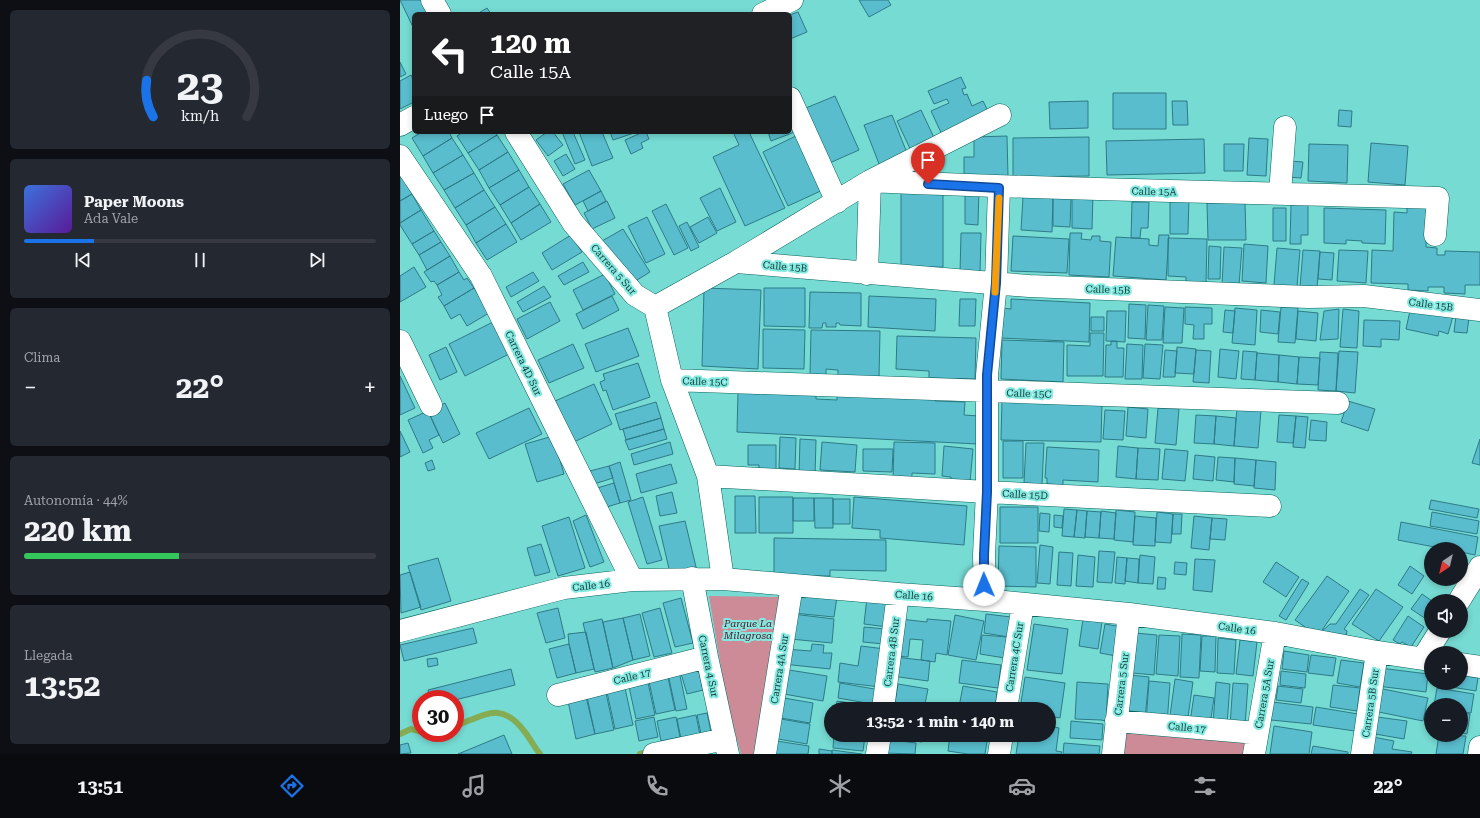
<!DOCTYPE html>
<html lang="es">
<head>
<meta charset="utf-8">
<style>
  :root { --surface:#171b24; --page:#242831; --text:#f1f3f6; --muted:#9ea1a6; --line:#363941; --accent:#1a73e8 }
  body { margin:0; font-family:"Roboto Serif",serif; background:var(--page); color:var(--text); height:100vh; display:flex; flex-direction:column; font-size:15px; white-space:nowrap }
  * { box-sizing:border-box; margin:0 }
  p { font-size:13px; color:var(--muted) }
  .icon { flex:none; width:22px; height:22px; fill:none; stroke:currentColor; stroke-width:2; stroke-linecap:round; stroke-linejoin:round }
  .map { position:relative; flex:1; overflow:hidden }
  .drawer { display:flex; flex-direction:column; gap:10px; padding:10px; background:#0d0f14; width:400px }
  .drawer>* { flex:none }
  .hud { position:absolute; left:12px; top:12px; width:380px; height:122px; border-radius:6px; box-shadow:0 2px 6px #0003; background:#202124; color:#fff; overflow:hidden }
  .needle { width:26px; rotate:215deg }
  .buttons { position:absolute; left:1024px; top:542px; display:grid; gap:8px }
  .buttons a { display:grid; place-items:center; width:44px; height:44px; border-radius:50%; background:var(--surface); box-shadow:0 2px 6px #0003; font-size:20px }
  .speed { position:absolute; left:12px; top:690px; display:flex; gap:8px; font-size:20px; font-weight:700; text-align:center }
  .speed>* { display:grid; place-content:center; width:52px; height:52px; border-radius:50%; background:var(--surface); box-shadow:0 2px 6px #0003; line-height:1 }
  .speed .limit { border:6px solid #d22; background:#fff; color:#111 }
  .pin { position:absolute; display:grid; place-items:center; width:34px; height:34px; color:#fff; margin:-41px -17px; border-radius:50% 50% 50% 0; rotate:-45deg; box-shadow:0 0 4px #0007 }
  .pin .icon { rotate:45deg }
  .me { position:absolute; width:44px; margin:-22px; rotate:359deg; stroke-linejoin:round; filter:drop-shadow(0 0 3px #0008) }
  .turn { display:flex; align-items:center; gap:14px; height:84px; padding:0 12px; font-size:18px }
  .turn .icon { width:52px; height:52px; stroke-width:2.5 }
  .turn b { display:block; font-size:28px; line-height:34px }
  .then { display:flex; align-items:center; height:38px; padding:0 12px; background:#0003; gap:8px; font-size:15px }
  .big { font-size:30px; font-weight:700; line-height:1.1 }
  .drawer .tile { flex:1; display:flex; flex-direction:column; justify-content:center; gap:6px; min-width:0; padding:0 14px; border-radius:6px; background:var(--page) }
  .drawer .dial { align-items:center; gap:0 }
  .dial svg { height:104px; overflow:visible; fill:none; stroke:var(--line); stroke-width:7; stroke-linecap:round; text-anchor:middle }
  .dial text { fill:var(--text); stroke:none }
  .song { display:flex; align-items:center; gap:12px }
  .cover { width:48px; height:48px; border-radius:6px; background:linear-gradient(135deg,hsl(220 70% 55%),hsl(270 70% 35%)) }
  .played { height:4px; border-radius:2px; background:linear-gradient(90deg,var(--accent) 20%,var(--line) 20%) }
  .keys { display:flex; justify-content:space-around; direction:ltr }
  .heat { display:flex; justify-content:space-between; align-items:center; font-size:22px; direction:ltr }
  .charge { height:6px; border-radius:3px; background:linear-gradient(90deg,#34c759 44%,var(--line) 0) }
  .trip { position:absolute; left:424px; top:702px; width:232px; height:40px; border-radius:20px; background:var(--surface); box-shadow:0 2px 6px #0003; font-weight:700; line-height:40px; text-align:center }
  .menu { display:flex; height:64px; justify-content:space-around; align-items:center; background:#090b0e; color:var(--muted) }
  .menu .icon { width:28px; height:28px }
  .menu .selected { color:var(--accent) }
  .menu b { font-size:18px; color:var(--text) }
  main { display:flex; flex:1; min-height:0 }
  .map>svg:first-child { display:block }
  .green { fill:#cc8b96 }
  .lines { fill:none; stroke-linecap:round; stroke-linejoin:round }
  .stream { stroke:#85ab53; stroke-width:6 }
  .building { fill:#59bdcd; stroke:#2d7b87 }
  .minor-casing { stroke:#07645e; stroke-width:23 }
  .minor { stroke:#fff; stroke-width:22 }
  .route-casing { stroke:#114b97; stroke-width:10 }
  .route { stroke:#1a73e8; stroke-width:7 }
  .slow { stroke:#f59e0b; stroke-width:7 }
  .labels { text-anchor:middle; stroke-width:4; stroke-linejoin:round; paint-order:stroke }
  .street-label { font-size:10px; fill:#16413e; stroke:#84e9e0 }
  .park-label { font-size:10px; font-style:italic; fill:#501123; stroke:#84e9e0 }
</style>
</head>
<body>
<main>
<section class="drawer">
<div class="tile dial"><svg viewBox="0 0 100 80">
<path d="M14 69A42 42 0 1 1 86 69"/>
<path d="M14 69A42 42 0 0 1 9 41" stroke="#1a73e8"/>
<text x="50" y="56" font-size="32" font-weight="700">23</text>
<text x="50" y="72" font-size="11">km/h</text>
</svg></div>
<div class="tile">
<div class="song"><i class="cover"></i><div><b>Paper Moons</b><p>Ada Vale</p></div></div>
<div class="played"></div>
<div class="keys"><svg class="icon" aria-label="previous" viewBox="0 0 24 24"><path d="M18 5L8 12l10 7zM5 5v14"/></svg><svg class="icon" aria-label="pause" viewBox="0 0 24 24"><path d="M8 5v14M16 5v14"/></svg><svg class="icon" aria-label="next" viewBox="0 0 24 24"><path d="M6 5l10 7-10 7zM19 5v14"/></svg></div>
</div>
<div class="tile"><p>Clima</p>
<div class="heat"><a>−</a><b class="big">22°</b><a>+</a></div>
</div>
<div class="tile"><p>Autonomía · 44%</p><b class="big">220 km</b><div class="charge"></div></div>
<div class="tile"><p>Llegada</p><b class="big">13:52</b></div>
</section>
<div class="map">
<svg width="1080" height="754" viewBox="0 0 1080 754">
  <rect width="100%" height="100%" fill="#76dbd3"/>
  <path class="green" d="M309 596 386 597 359 754H341L328 708Z
    M722 726 850 737 847 754H718Z"/>
  <g class="lines">
    <path class="stream" d="M55 726C84 716 101 700 124 731 130 738 134 747 140 754
      M0 734 11 729 21 732
      M240 754 251 751"/>
  </g>
  <path class="building" d="M0 0H25L32 14H14V26L13 27Z
    M459 0H488L491 5 469 17Z
    M87 8 91 14H77Z
    M398 12 407 32 390 39V15Z
    M0 62 6 74 0 77Z
    M11 75 14 81V102L0 109V81Z
    M561 77 566 88 562 89 564 95 567 94 572 106 583 101 591 117 544 139 531 111 549 103 547 99 534 104 528 91Z
    M713 93H766V129H713Z
    M435 96 459 150 425 165 401 110Z
    M688 101V128L650 129 649 102Z
    M772 101H787L788 125H773Z
    M390 104 400 130 371 141 368 132H390Z
    M521 110 538 146 514 157 497 121Z
    M939 110 952 111 951 127 938 126Z
    M492 115 509 158 481 169 464 125Z
    M22 132H49L52 138 23 156 12 138Z
    M63 132H95L97 135 68 153 57 136Z
    M147 132H153L163 145 148 156 136 140Z
    M162 132H173L185 160 175 164Z
    M179 132H202L213 158 192 166Z
    M210 132H233L234 133 213 140Z
    M243 132H246L249 139 241 143 243 148 231 154 225 140Z
    M333 132H349L385 208 345 226 313 157 339 145Z
    M400 134 425 189 388 206 363 152Z
    M97 135 108 152 79 170 68 153Z
    M607 136 608 177H564V157H574V137Z
    M689 137V176L613 177V138Z
    M52 138 63 155 33 173 23 156Z
    M849 138 868 139 866 176 847 175Z
    M804 139 805 173 707 175 706 141Z
    M971 143 1008 146 1005 185 968 182Z
    M824 144H844L843 171H824Z
    M909 144 948 145 947 183 908 181Z
    M108 152 119 170 89 188 79 170Z
    M166 154 175 169 163 176 154 161Z
    M63 155 74 173 44 190 33 173Z
    M890 161 903 162 901 178 888 177Z
    M119 170 129 187 100 205 89 188Z
    M189 170 201 191 175 205 163 184Z
    M74 173 84 190 55 208 44 190Z
    M0 174 12 194 0 201Z
    M501 186 543 187V267H501Z
    M129 187 140 204 111 223 100 205Z
    M320 188 336 222 317 231 300 198Z
    M579 188 578 225 565 224V189Z
    M84 190 95 207 66 225 55 208Z
    M201 191 206 201 188 211 183 201Z
    M12 194 21 210 0 223V201Z
    M672 194H693L692 229 672 228Z
    M623 197 653 198 652 232 621 230Z
    M770 197H789L788 234H770Z
    M653 198 671 199 670 227 653 226Z
    M207 201 215 218 192 229 184 213Z
    M732 202H749L748 228H741L740 238H731Z
    M845 202 846 240H808L807 203Z
    M140 204 151 222 121 240 111 223Z
    M266 204 288 248 274 255 252 211Z
    M891 205H908V235H901V244H890Z
    M1007 205 1027 206 1026 247 1037 248V255H1045V251L1080 252V285H1065V294L1044 293V287H1028V291L1008 290V284L971 283 972 250 993 251 994 212 1007 213Z
    M95 207 106 224 76 243 66 225Z
    M873 208H886V241H873Z
    M924 208 986 210 985 244 962 243V241L946 240V244L924 243Z
    M21 210 34 231 12 244 0 225V223Z
    M247 217 265 254 246 263 228 226Z
    M308 217 317 233 299 243 290 227Z
    M287 222 299 247 291 251 279 226Z
    M106 224 117 242 87 260 76 243Z
    M223 229 250 272 229 285 202 241Z
    M34 231 41 242 19 255 12 244Z
    M561 233H581L580 275 560 274Z
    M670 233H682L681 239 691 240 692 236H700V241L711 242 709 277 669 275Z
    M171 235 182 252 152 270 142 253Z
    M759 235H769L766 280 713 276 716 237 749 239V245L758 246Z
    M613 236 669 239 667 273 611 271Z
    M768 238 807 239 806 283H786V277L768 276Z
    M41 242 50 256 27 270 19 255Z
    M844 244 868 246 866 283 842 281Z
    M809 246 821 247 820 279H808Z
    M824 247 842 248 839 285 822 284Z
    M877 248 900 250 897 287 874 285Z
    M903 250 920 251 917 288 900 287Z
    M939 250 968 251 966 283 937 281Z
    M920 252 934 253 932 280 918 279Z
    M50 256 59 272 37 285 34 281 31 282 24 272Z
    M183 262 189 272 164 285 158 276Z
    M14 267 26 287 0 302V276Z
    M59 272 64 280 67 278 74 288 44 306 38 297 42 295 37 285Z
    M133 272 139 281 111 297 106 287Z
    M205 274 215 294 183 310 173 290Z
    M144 286 151 297 123 312 117 302Z
    M74 288 89 313 67 326 60 314 51 319 44 306Z
    M304 288 361 290 358 369 302 366Z
    M364 288H405V327L364 326Z
    M410 292 461 293V326L440 325 439 323H436V327H426V323H423L422 328H409Z
    M212 296 219 310 183 329 176 314Z
    M469 296 536 299 535 331 468 327Z
    M560 299H576L575 326H559Z
    M611 299 690 303 689 342 600 338 601 308 611 309Z
    M150 302 160 321 127 339 117 319Z
    M729 304 746 305 745 339 728 338Z
    M748 305 764 306 762 340H746Z
    M1011 306 1053 316 1048 334 1039 331 1038 336 1006 329Z
    M765 307 784 308 782 343H763Z
    M785 307 812 308V324H804V339H793L794 325 785 324Z
    M881 307 898 308 895 343 878 342Z
    M835 308 857 310 855 345 832 343Z
    M939 309 938 339 920 340 924 311Z
    M943 309 959 311 957 348 940 347Z
    M825 310 835 311 833 333 823 332Z
    M861 310 880 312 878 334 860 332Z
    M707 311H726L725 342 706 341Z
    M898 311 918 313 916 341 896 339Z
    M1056 316 1069 317 1067 333 1054 332Z
    M691 317H704V331H691Z
    M964 320 1000 321 999 340 981 339V347L963 346Z
    M93 322 109 354 65 376 49 344Z
    M228 328 239 356 196 372 185 344Z
    M363 329 405 330 404 369 363 368Z
    M411 330 480 331 479 378 438 377V370L426 369V376L410 375Z
    M690 333H704L703 376H667V345L690 346Z
    M497 336 576 338 575 379 529 378V371L496 369Z
    M602 340 664 342 663 382 601 379Z
    M711 341H717V348H724L723 377H705L706 345H711Z
    M173 344 184 368 149 383 138 360Z
    M727 344 743 345 742 379H725Z
    M745 344 763 345 760 379 743 378Z
    M46 347 57 372 40 380 29 355Z
    M777 347 796 349 794 374 775 373Z
    M820 349 839 351 836 379 818 377Z
    M765 350 777 351 775 377H763Z
    M796 350 811 351 809 383 793 382Z
    M843 351 857 352 855 380 841 379Z
    M939 351 958 352 955 393 936 391Z
    M920 352 938 353 936 391 918 390Z
    M857 353 879 355 878 382 855 380Z
    M879 355 899 357 897 384 878 382Z
    M899 357 920 358 918 385 897 384Z
    M238 363 250 397 213 410 206 390 203 391 200 382 205 380 203 374Z
    M0 376 15 408 0 415Z
    M194 384 212 424 174 442 155 401Z
    M437 389 536 392 535 401 565 402 564 415 579 416 578 444 337 432 338 391 416 395V399L437 400Z
    M602 400 702 402 701 442 601 440Z
    M948 401 975 409 968 431 941 422Z
    M256 402 261 418 220 430 215 414Z
    M45 403 60 434 43 443 28 411Z
    M728 407 748 409 746 438 726 436Z
    M129 408 142 434 89 459 76 433Z
    M758 408 779 409 776 445 755 443Z
    M837 408 861 410 858 448 834 446Z
    M705 410 725 411 723 440 703 439Z
    M28 411 39 435 29 440 33 448 23 453 8 420Z
    M796 415 816 416 814 444 794 443Z
    M879 415 896 416 893 443 877 442Z
    M816 416 836 418 834 446 814 444Z
    M896 416 908 417 905 448 893 447Z
    M261 418 264 429 226 440 223 429Z
    M911 420 927 422 926 441 909 440Z
    M264 429 267 439 229 450 225 440Z
    M0 431 10 452 0 457Z
    M153 436 164 474 137 482 125 444Z
    M380 437 396 438 395 469 379 468Z
    M400 439 416 440 415 476 399 475Z
    M1080 439V465L1072 463Z
    M603 441H623V478H603Z
    M270 442 273 454 234 465 231 454Z
    M422 442 457 445 455 472 420 470Z
    M494 442 535 443V474L512 473V481H493Z
    M626 443H644L642 484 624 483Z
    M348 445H376V474H359V465H348Z
    M544 446 573 449 570 482 551 480V477L542 476Z
    M718 446 738 448 736 479 716 477Z
    M647 447 699 450 698 482 663 480V485L647 484V478H645Z
    M738 448 760 449 758 480 736 479Z
    M463 449H493L492 472 463 471Z
    M765 449 788 451 785 481 762 479Z
    M795 455 815 457 813 481 793 479Z
    M818 457 835 458 834 482 816 480Z
    M835 458 856 460 854 486 834 484Z
    M32 460 35 469 28 471 25 463Z
    M856 460 876 462 875 490 854 488Z
    M220 462 231 500 220 503 209 466Z
    M271 464 277 483 241 493 236 474Z
    M209 466 213 478 194 484 190 471Z
    M214 483 220 503 200 509 194 489Z
    M272 492 277 513 260 516 256 496Z
    M335 496H355L356 533H335Z
    M243 497 262 560 247 564 228 502Z
    M359 497H393V533H359Z
    M454 497 567 506 564 545 480 538V530L452 528Z
    M393 498H414V521H393Z
    M414 498H433V528H415Z
    M433 499H450V524H433Z
    M1031 500 1079 509 1077 518 1029 509Z
    M600 507H638V543H600Z
    M664 509 677 510 674 537 662 536Z
    M677 510 687 511 685 538 674 537Z
    M716 510 735 512 733 542 714 540Z
    M687 511 701 512 699 538 685 537Z
    M701 511 716 513 714 539 699 538Z
    M757 512 773 514 771 543 755 542Z
    M1032 512 1079 521 1077 534 1030 526Z
    M640 513 650 514 649 532 639 531Z
    M773 514H782L781 534H772Z
    M186 515 204 562 190 567 173 521Z
    M654 515 663 516 662 528 654 527Z
    M735 516 756 518 755 546 733 545Z
    M794 516 812 518 809 550 791 548Z
    M169 517 185 568 158 576 142 526Z
    M812 518 827 519 825 540 810 539Z
    M285 521 296 567 270 573 259 526Z
    M1001 522 1078 537 1075 555 1061 552V549H1045L998 540Z
    M374 538 486 540V571L430 570V576L374 575Z
    M141 544 150 572 135 576 127 548Z
    M640 545 653 547 650 584 637 583Z
    M599 546 636 547V587L598 586Z
    M699 551 715 552 712 583 697 582Z
    M659 552 673 553 671 586 657 585Z
    M678 555 695 557 693 587 676 586Z
    M740 555 755 557 753 584 738 583Z
    M717 557 727 558 725 584 715 583Z
    M38 558 51 601 21 610 8 566Z
    M727 558 739 559 738 583 725 581Z
    M795 559 815 560 812 592 793 590Z
    M775 562 787 563 786 575 774 574Z
    M876 562 899 577 886 597 863 582Z
    M1010 566 1024 576 1012 594 998 585Z
    M10 572 21 607 1 613 0 575Z
    M927 576 949 591 918 636 895 620Z
    M758 577 766 578 765 589H757Z
    M902 579 909 583 886 620 879 616Z
    M960 589 969 595 944 629 947 631 946 637 921 632 930 624H936Z
    M976 589 1003 607 979 641 952 624Z
    M1022 594 1032 601 1031 612 1026 619 1011 609Z
    M396 595 437 597 434 617 393 613Z
    M467 597 490 600 487 627 464 624Z
    M281 598 293 643 275 647 263 603Z
    M158 608 165 638 146 643 137 613Z
    M260 608 272 653 254 657 242 613Z
    M240 614 250 656 233 660 223 618Z
    M393 614 434 619 432 643 390 639Z
    M586 614 611 617 609 637 584 633Z
    M555 615 584 621 576 660 548 655Z
    M1008 616 1024 627 1011 647 1002 642 1000 644 993 640Z
    M223 618 233 660 213 668 203 622Z
    M202 619 213 668 195 672 183 623Z
    M500 619 527 622V619L551 621 547 655 536 653 535 662 521 660 523 640 510 639 508 657 496 656Z
    M683 619 702 622 698 649 679 646Z
    M634 624 668 629 662 674 627 670Z
    M705 624 722 627 716 656 700 653Z
    M464 627 486 629 484 644 463 642Z
    M73 628 77 643 4 661 0 645Z
    M186 632 194 669 176 673 169 644 168 634Z
    M735 633 757 635 754 675 732 673Z
    M782 634 801 635 799 678 780 677Z
    M582 635 607 637 605 658 580 654Z
    M759 635 780 636 778 676 756 674Z
    M802 636H816L815 672 800 671Z
    M818 638 836 640 834 674 817 673Z
    M840 640 857 642 853 676 836 674Z
    M169 644 176 673 157 678 149 649Z
    M412 644 424 645 423 653H432L430 669 383 664 384 649 411 651Z
    M461 646 485 649 480 687 438 682 440 663 458 666Z
    M884 651 909 655 907 672 882 669Z
    M911 655 936 658 933 676 908 673Z
    M495 657 530 661 528 681 492 676Z
    M37 658 38 665 28 667 27 659Z
    M562 660 601 665 598 688 559 683Z
    M941 660 964 663 960 687 937 683Z
    M297 664 303 690 287 694 280 670Z
    M980 668 1028 674 1026 692 977 686Z
    M111 669 115 685 55 700V699H30L28 690Z
    M389 670 427 676 423 701 384 694Z
    M279 671 287 709 276 711 268 674Z
    M881 671 906 674 905 688 880 685Z
    M267 673 275 710 256 714 248 677Z
    M730 675 749 677 745 719 727 717Z
    M1061 675 1078 678 1076 691 1039 685V683H1061Z
    M625 677 665 683 660 718 649 716V709H620Z
    M247 678 255 715 236 719 228 682Z
    M775 679 793 682 787 724 769 723Z
    M749 681 770 683 767 724 746 722Z
    M677 682 708 684 706 721 701 720 675 719Z
    M816 682 830 684 827 725 813 724Z
    M440 683 480 690 478 705 438 698Z
    M833 683 848 684 845 726 830 725Z
    M498 684 528 689 524 709H494Z
    M933 685 960 688 957 711 930 707Z
    M563 686 597 692 595 709H575L559 707Z
    M878 686 903 689 901 703 876 700Z
    M225 688 233 725 215 729 207 692Z
    M978 688 1028 698 1023 721 974 711Z
    M1037 688 1074 694 1071 713 1061 712V705H1034Z
    M206 693 214 730 195 734 187 697Z
    M794 695 814 698 810 725 790 722Z
    M186 697 195 734 176 739 168 701Z
    M378 697 413 703 410 723 375 717Z
    M437 701 477 707V709H436Z
    M873 702 913 707 911 724 871 720Z
    M916 707 958 714 955 731 913 725Z
    M307 713 311 732 301 734 297 715Z
    M1061 713 1070 714 1067 734 1061 733Z
    M296 715 300 735 281 739 277 719Z
    M254 717 258 737 239 741 235 721Z
    M276 717 280 737 261 741 257 721Z
    M977 717 1007 721 1004 739 975 734Z
    M375 718 410 724 407 744 372 738Z
    M671 721 703 724 702 740 670 738Z
    M649 726 659 728 656 751 662 752 661 754H616L619 735H649Z
    M874 726 912 732 909 754H870Z
    M104 735 112 754H58Z
    M434 735 465 736 463 751 433 748Z
    M488 735H524L522 742 487 737Z
    M550 735H588L585 754H568L548 751Z
    M1039 735 1066 736 1063 754H1036Z
    M973 737 994 741 992 749 1012 752 1011 754H970Z
    M486 739 516 743 515 754 484 753Z
    M370 740 409 746 408 754H368Z
    M8 743 11 753 0 754V745Z
    M664 743 700 746 699 754H663Z
    M913 746 948 752V754H911Z
    M419 749 432 751V754H419Z
    M432 750 462 754H432Z"/>
  <g class="lines">
    <g class="minor-casing">
      <path id="minor" d="M32 0 40 14
        M363 14 392 0
        M390 98 437 202
        M0 125 14 117
        M116 132 173 223 235 295 255 307 272 380 308 476 323 579
        M0 156 81 276 232 580
        M880 193 885 127
        M336 262 629 286 908 297 964 296 1080 310
        M467 274 470 181C659 190 849 192 1038 198L1035 235
        M255 307 336 262 470 181 600 115
        M0 341 31 405
        M272 380 938 403
        M308 476 587 492 870 506
        M292 578 307 657 328 754
        M585 600 584 555 587 492V375L596 283 599 188
        M1059 601 1080 567
        M0 631 164 588 232 580 323 579 498 594 585 600 729 614 875 633 977 652 1031 660
        M1023 658 1040 631
        M1061 664 1080 667
        M158 695 307 657
        M483 709 498 594
        M606 709 623 604
        M716 721 857 733
        M254 754 325 739
        M365 754 392 585
        M477 754 480 735
        M599 754 602 735
        M713 754 729 614
        M854 754 875 633
        M962 754 977 652
        M1079 754 1080 747"/>
    </g>
    <use href="#minor" class="minor"/>
  </g>
  <g class="lines">
    <g class="route-casing">
      <path id="route" d="M528 184 599 188 596 283 587 375V492L584 555V585"/>
    </g>
    <use href="#route" class="route"/>
    <path class="slow" d="M595 292 599 198"/>
  </g>
  <g class="labels">
    <g class="street-label">
      <text transform="translate(754 191) rotate(1)" y="4">Calle 15A</text>
      <text transform="translate(385 266) rotate(5)" y="4">Calle 15B</text>
      <text transform="translate(214 269) rotate(49)" y="4">Carrera 5 Sur</text>
      <text transform="translate(708 289) rotate(2)" y="4">Calle 15B</text>
      <text transform="translate(1031 304) rotate(7)" y="4">Calle 15B</text>
      <text transform="translate(124 363) rotate(64)" y="4">Carrera 4D Sur</text>
      <text transform="translate(305 381) rotate(2)" y="4">Calle 15C</text>
      <text transform="translate(629 393) rotate(2)" y="4">Calle 15C</text>
      <text transform="translate(625 494) rotate(3)" y="4">Calle 15D</text>
      <text transform="translate(191 585) rotate(-7)" y="4">Calle 16</text>
      <text transform="translate(514 595) rotate(4)" y="4">Calle 16</text>
      <text transform="translate(837 628) rotate(8)" y="4">Calle 16</text>
      <text transform="translate(491 652) rotate(-83)" y="4">Carrera 4B Sur</text>
      <text transform="translate(614 657) rotate(-81)" y="4">Carrera 4C Sur</text>
      <text transform="translate(309 666) rotate(78)" y="4">Carrera 4 Sur</text>
      <text transform="translate(379 669) rotate(-81)" y="4">Carrera 4A Sur</text>
      <text transform="translate(232 676) rotate(-14)" y="4">Calle 17</text>
      <text transform="translate(721 684) rotate(-83)" y="4">Carrera 5 Sur</text>
      <text transform="translate(864 694) rotate(-80)" y="4">Carrera 5A Sur</text>
      <text transform="translate(970 703) rotate(-82)" y="4">Carrera 5B Sur</text>
      <text transform="translate(787 727) rotate(5)" y="4">Calle 17</text>
    </g>
    <g class="park-label">
      <text x="348" y="627">Parque La<tspan x="348" dy="12">Milagrosa</tspan></text>
    </g>
  </g>
</svg>
<div class="buttons">
<a><svg class="needle" viewBox="-14 -14 28 28"><path d="M0-13l5 13h-10z" fill="#e53935"/><path d="M0 13l5-13h-10z" fill="#9ea1a6"/></svg></a>
<a><svg class="icon" aria-label="sound" viewBox="0 0 24 24"><path d="M4 9h4l5-4v14l-5-4H4zM17 9q2 3 0 6"/></svg></a>
<a>+</a>
<a>−</a>
</div>
<div class="speed"><div class="limit">30</div></div>
<div class="pin" style="left:528px;top:184px;background:#d93025"><svg class="icon" aria-label="arrive" viewBox="0 0 24 24"><path d="M6 21V4h12l-3 4 3 4H6"/></svg></div>
<svg class="me" style="left:584px;top:585px" viewBox="-20 -20 40 40"><circle r="19" fill="#fff"/><path d="M0-13L10 11 0 6-10 11z" fill="#1a73e8"/></svg>
<div class="trip">13:52 · 1 min · 140 m</div>
<div class="hud">
<div class="turn"><svg class="icon" aria-label="left" viewBox="0 0 24 24"><path d="M17 20v-9H6M10 6l-5 5 5 5"/></svg><div><b>120 m</b>Calle 15A</div></div>
<div class="then">Luego<svg class="icon" aria-label="arrive" viewBox="0 0 24 24"><path d="M6 21V4h12l-3 4 3 4H6"/></svg></div>
</div>
</div>
</main>
<nav class="menu">
<b>13:51</b>
<svg class="icon selected" aria-label="directions" viewBox="0 0 24 24"><path d="M12 3l9 9-9 9-9-9zM9 14v-3h6M13 9l2 2-2 2"/></svg>
<svg class="icon" aria-label="music" viewBox="0 0 24 24"><path d="M9 18V5l10-2v13"/><circle cx="6" cy="18" r="3"/><circle cx="16" cy="16" r="3"/></svg>
<svg class="icon" aria-label="phone" viewBox="0 0 24 24"><path d="M5 4h4l2 5-3 2q2 4 5 5l2-3 5 2v4C11 20 4 13 5 4z"/></svg>
<svg class="icon" aria-label="climate" viewBox="0 0 24 24"><path d="M12 3v18M4 7l16 10M4 17L20 7"/></svg>
<svg class="icon" aria-label="car" viewBox="0 0 24 24"><path d="M5 17H2v-5l4-1 3-4h7l3 4 3 1v5h-3M9 17h6M6 11h13"/><circle cx="7" cy="17" r="2"/><circle cx="17" cy="17" r="2"/></svg>
<svg class="icon" aria-label="filters" viewBox="0 0 24 24"><path d="M4 7h16M4 17h16"/><circle cx="9" cy="7" r="2"/><circle cx="15" cy="17" r="2"/></svg>
<b>22°</b>
</nav>
</body>
</html>
